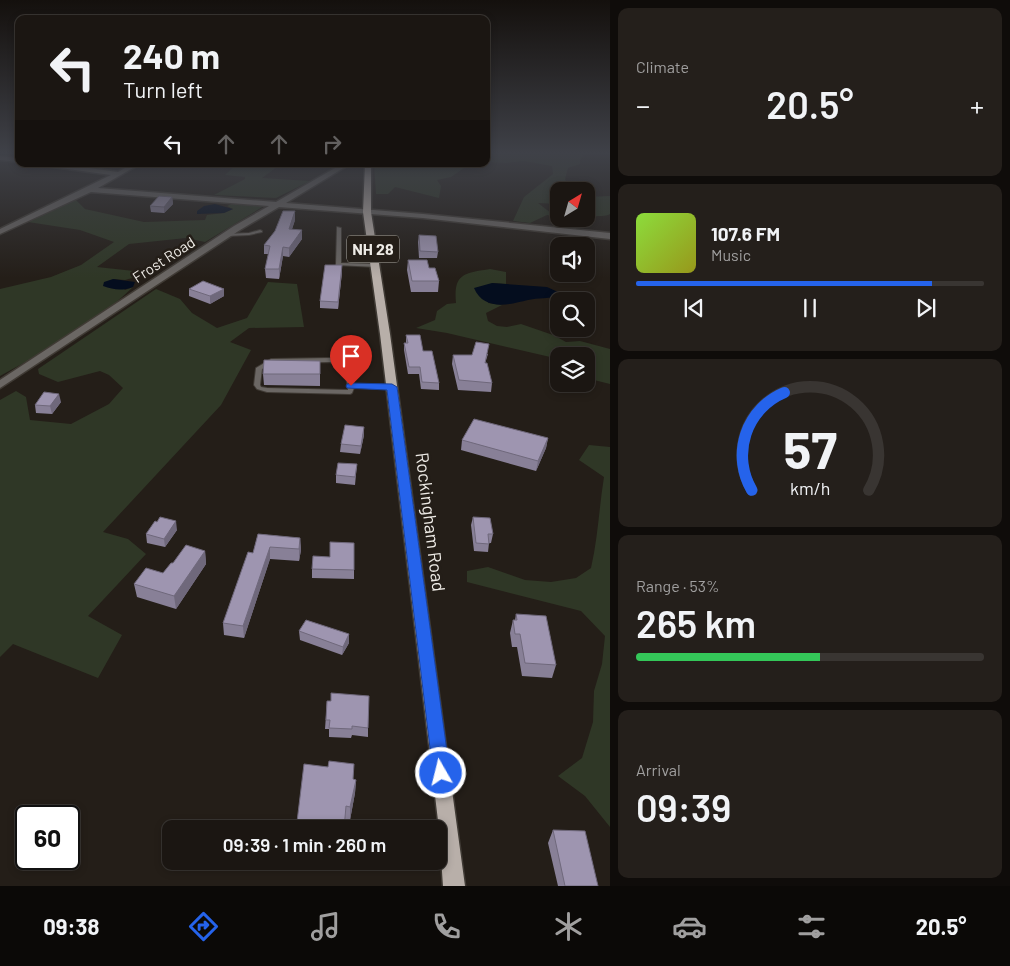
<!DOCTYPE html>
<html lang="en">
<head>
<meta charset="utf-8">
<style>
  :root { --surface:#1b1612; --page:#241f1b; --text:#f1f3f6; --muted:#a09f9f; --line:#393532; --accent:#2563eb }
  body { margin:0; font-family:Barlow,sans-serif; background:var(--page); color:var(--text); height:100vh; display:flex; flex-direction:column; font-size:19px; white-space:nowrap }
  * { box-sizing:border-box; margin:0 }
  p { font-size:16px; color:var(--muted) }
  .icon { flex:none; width:28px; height:28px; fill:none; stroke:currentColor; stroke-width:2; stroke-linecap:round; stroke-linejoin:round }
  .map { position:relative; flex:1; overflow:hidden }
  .side { display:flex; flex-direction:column; gap:8px; padding:8px; background:#0f0c0a; width:400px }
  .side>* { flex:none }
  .top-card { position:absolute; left:15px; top:15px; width:475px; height:152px; border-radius:10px; box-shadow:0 2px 8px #0003,0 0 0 1px var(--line); background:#1b1612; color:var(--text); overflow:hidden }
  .needle { width:32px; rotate:37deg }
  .controls { position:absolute; left:550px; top:182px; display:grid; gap:10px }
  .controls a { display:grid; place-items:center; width:45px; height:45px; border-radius:10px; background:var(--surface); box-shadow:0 2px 8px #0003,0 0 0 1px var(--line); font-size:25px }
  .speed { position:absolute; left:15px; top:805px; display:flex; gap:10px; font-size:25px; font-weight:700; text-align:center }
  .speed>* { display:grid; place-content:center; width:65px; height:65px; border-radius:50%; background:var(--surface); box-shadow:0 2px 8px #0003,0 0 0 1px var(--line); line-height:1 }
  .speed .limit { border:2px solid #111; border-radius:8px; background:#fff; color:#111 }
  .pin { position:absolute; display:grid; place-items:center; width:42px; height:42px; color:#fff; margin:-51px -21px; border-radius:50% 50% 50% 0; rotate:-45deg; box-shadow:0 0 5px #0007 }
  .pin .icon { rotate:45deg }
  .me { position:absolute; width:55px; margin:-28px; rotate:352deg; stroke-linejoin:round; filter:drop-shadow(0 0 4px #0008) }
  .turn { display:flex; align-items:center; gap:18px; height:105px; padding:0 25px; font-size:22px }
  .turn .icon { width:65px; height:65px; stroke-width:2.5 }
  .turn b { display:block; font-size:35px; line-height:42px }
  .lanes { display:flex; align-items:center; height:48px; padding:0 25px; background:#0003; justify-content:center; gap:25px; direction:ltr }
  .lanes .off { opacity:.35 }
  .big { font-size:38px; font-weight:600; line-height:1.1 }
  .side .card { flex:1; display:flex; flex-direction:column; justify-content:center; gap:8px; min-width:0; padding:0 18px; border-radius:10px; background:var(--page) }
  .side .dial { align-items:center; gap:0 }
  .dial svg { height:130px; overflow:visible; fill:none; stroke:var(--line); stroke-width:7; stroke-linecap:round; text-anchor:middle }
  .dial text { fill:var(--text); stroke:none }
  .song { display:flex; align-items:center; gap:15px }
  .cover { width:60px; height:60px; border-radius:8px; background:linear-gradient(135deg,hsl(90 70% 55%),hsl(60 70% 35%)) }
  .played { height:5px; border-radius:2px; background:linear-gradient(90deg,var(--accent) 85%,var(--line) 85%) }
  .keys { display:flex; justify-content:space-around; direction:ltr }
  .heat { display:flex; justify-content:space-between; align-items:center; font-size:28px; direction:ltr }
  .charge { height:8px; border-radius:4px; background:linear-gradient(90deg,#34c759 53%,var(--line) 0) }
  .trip { position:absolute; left:162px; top:820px; width:285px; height:50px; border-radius:10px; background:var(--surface); box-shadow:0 2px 8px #0003,0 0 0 1px var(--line); font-weight:600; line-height:50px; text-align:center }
  .menu { display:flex; height:80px; justify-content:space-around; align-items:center; background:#0b0907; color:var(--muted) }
  .menu .icon { width:35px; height:35px }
  .menu .selected { color:var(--accent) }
  .menu b { font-size:22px; color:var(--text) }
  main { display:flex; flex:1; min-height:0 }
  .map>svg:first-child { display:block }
  .green { fill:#2f3726 }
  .water { fill:#040d1e }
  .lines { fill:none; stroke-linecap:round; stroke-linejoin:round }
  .lane-casing { stroke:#403b35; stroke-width:2 }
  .street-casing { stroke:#403b35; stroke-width:3 }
  .primary-casing { stroke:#403b35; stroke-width:3 }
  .lane { fill:#6b6764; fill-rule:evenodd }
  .street { fill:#6b6764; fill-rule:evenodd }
  .primary { fill:#b8afa9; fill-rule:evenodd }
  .wall { fill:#888097 }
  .shaded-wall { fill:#6f687b }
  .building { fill:#9e95b0; stroke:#6f687b }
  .route { fill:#2563eb; stroke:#184099 }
  .labels { text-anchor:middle; stroke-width:5; stroke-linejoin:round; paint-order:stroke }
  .far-street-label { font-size:15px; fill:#eeebe6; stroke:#241e18 }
  .shield { fill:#241e18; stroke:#b1aea8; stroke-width:1 }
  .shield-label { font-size:16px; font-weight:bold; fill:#eeebe6 }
  .street-label { font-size:18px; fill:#eeebe6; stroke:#241e18 }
</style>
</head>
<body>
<main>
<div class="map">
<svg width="610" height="886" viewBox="0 0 610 886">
  <rect width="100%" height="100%" fill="#241e18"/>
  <path class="green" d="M486 154H591L584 155 580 160V164L568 168 565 179 570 190 559 191V204L538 203 551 213 559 212V217L547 215 530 223 513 221 524 197 553 174 552 166 524 161 506 163 486 162Z
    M237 164H281L262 178 310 181 276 198 214 195 245 179V177L225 175Z
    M374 164H470L451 177 437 180 441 186 439 198 395 187 388 194H376Z
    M610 196V214C605 217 599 215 594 217 582 221 579 225 566 219H586V197Z
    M75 199 85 209 144 222 205 220 207 215 224 213 233 209 227 206 234 203 264 206 205 242 186 238 129 244 97 267 134 271 143 275 125 280 113 279 125 290 133 287C95 324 46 351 0 376V289L51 277 81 265 114 242 80 230 28 222Z
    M490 269 506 272V284L492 283 488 303 502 305 486 313 488 321 497 326 507 327 521 324 553 335 566 342 580 341 610 349V384L586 378V356H559V359L447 333 416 328 435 320 437 311 447 304 456 303C453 273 465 273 490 269Z
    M268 282 297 284 304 327 249 328 230 342 251 350 221 405 103 532 128 539 146 554 88 616 122 635 98 678 13 644 0 657V400L16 391 26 397 30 420 71 424 109 404 123 388 109 375 100 371 58 382 39 374 38 369 156 289 180 299 192 313 217 328 247 318Z
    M589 445 610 447V827L585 796 558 776 582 758 593 722 594 691 602 664 605 636 581 611 467 582V571L488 567 525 580 551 582 576 578 591 568C598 538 599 508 604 477L579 460Z"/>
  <path class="water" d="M215 204 233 209 224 213 197 214V211L204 206Z
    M113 279 135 282 133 287C122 291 114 290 103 286L104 282Z
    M492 283 547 287 558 292 559 297C549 298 538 298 528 300 508 305 484 311 474 288Z"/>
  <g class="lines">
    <g class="lane-casing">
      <path id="lane" d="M337 227 341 228V263L375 264 378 266 377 267 336 265Z
        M260 230 262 231V232L249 235 227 236 225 235 227 234 249 233Z
        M331 358 350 366 354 384 392 385 395 387 392 389 354 388 352 393 350 394 267 392 257 389 254 385 256 368 271 359ZM330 362 345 368 348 390 267 388 261 387 260 385 262 369 272 363Z"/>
    </g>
    <g class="street-casing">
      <path id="street" d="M0 156 19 158V162L0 160Z
        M43 164H59L118 172 132 164H140L98 188 276 202 342 164H350L286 203 423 214 610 233V239L423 218 279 207 240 230 0 388V380L234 226 269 206 91 192 0 234V229L111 175 46 166Z"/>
    </g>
    <g class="primary-casing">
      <path id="primary" d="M365 164H371V212L390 334 465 886H443L439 829 380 334 363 212Z"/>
    </g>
    <use href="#lane" class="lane"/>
    <use href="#street" class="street"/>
    <use href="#primary" class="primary"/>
  </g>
  <path class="wall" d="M172 197 173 204 164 213 151 212 150 206Z
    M295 220 292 229 302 239 289 257 283 256 279 279 266 278 265 269 269 254H264V245Z
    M419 235 438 252 437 258H419L418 242Z
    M408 260 429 268 439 281 438 292H411L407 270Z
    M342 272 338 309 320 308V301Z
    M189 289H224V296L210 304 189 296Z
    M406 335 423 351 439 383V390L421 389 419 374H408L404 350V343H406Z
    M488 354 485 363 492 383 491 392 458 390 452 364 453 355H472Z
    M320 361V386L264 385 263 374Z
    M61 402 52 414 36 413 35 405Z
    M364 435 360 454 340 452 341 444Z
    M548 438 546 448 536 471 461 450 462 440Z
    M357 464 355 485 336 483V475Z
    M473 517 493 534 491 543H489L488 552 474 551 471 525Z
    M177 530 165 547 147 543 146 534Z
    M258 534 300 538 301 550 299 561 270 559 244 638 224 635 223 623 253 553Z
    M205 551 206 564 176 609 137 597 134 584 163 573 173 563Z
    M312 569 354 570V579L312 578Z
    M516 614 556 665 552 678 522 676 517 647H512L510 633 513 620H515Z
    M299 631 349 634V643L342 655 300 640Z
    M327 701 368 728V737L352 735 351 738 329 737V729H325Z
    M353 779 356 780 355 793 350 820 346 819 344 829H297V822Z
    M553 830 598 886H558L548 843Z"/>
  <path class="shaded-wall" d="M172 197 173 204 164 213V207Z
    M295 211V220L289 238V229Z
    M302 230V239L289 257V248Z
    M283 247V256L279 279V269Z
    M342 265V272L338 309V302Z
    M224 289V296L210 304V296Z
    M59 394 61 402 52 414 50 406Z
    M364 427V435L360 454 361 446Z
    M548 438 546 448 536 471 538 461Z
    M176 521 177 530 165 547 164 539Z
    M300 538 301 550 299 561V549Z
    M270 547V559L244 638 243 626Z
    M205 551 206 564 176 609 174 596Z
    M349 634V643L342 655 343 647Z
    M356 780 355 793 350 820V807Z"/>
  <path class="building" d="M159 196 172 197 164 207 150 206Z
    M283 211H295L289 229 302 230 289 248 283 247 279 269H265L270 246 264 245 275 231Z
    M419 235 436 236 438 252 420 251Z
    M408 260H427L429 268H435L439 281H412Z
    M325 265H342L338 302 320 301Z
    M203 281 224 289 210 296 189 289Z
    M406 335H420L423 351H432L439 383 422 382 420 367H409L404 343H408Z
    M476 342 489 344 485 363H487L492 383 459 380 453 355H472Z
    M264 360 320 361V374H263Z
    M44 392 59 394 50 406 35 405Z
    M474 419 548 438 538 461 462 440Z
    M345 425 364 427 361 446 341 444Z
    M338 463 357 464 355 477 336 475Z
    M160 517 176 521 164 539 146 534 155 521 157 522Z
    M473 517 490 518 493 534H488L489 544 476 543Z
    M258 534 300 538 299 549 270 547 243 626 223 623 248 552 253 553Z
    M330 542 354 543V570L312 569 313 556 330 557Z
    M186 545 205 551 174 596 134 584 146 568 163 573 171 563H173Z
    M516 614 546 616 556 665 525 663 520 634H515L513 620H517Z
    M306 620 349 634 343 647 299 631Z
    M331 693 369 696 368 728 352 726V729L329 728 330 720H326L327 701H331Z
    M329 761 354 764 353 779 356 780 350 807 346 806 344 829 297 822 304 764 328 767Z
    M553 830 585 831 598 886H565Z"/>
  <linearGradient id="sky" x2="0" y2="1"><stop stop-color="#14100d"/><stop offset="0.55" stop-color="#3f4148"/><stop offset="1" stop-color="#3f4148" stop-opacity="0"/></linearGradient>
  <rect width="610" height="278" fill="url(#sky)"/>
  <path class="route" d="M351 383 392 384 397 387 450 773 447 778 441 781 435 778 433 773 387 390 347 388 346 386 347 384Z"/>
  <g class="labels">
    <g class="far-street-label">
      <text transform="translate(164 260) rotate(-33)" y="5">Frost Road</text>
    </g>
    <rect class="shield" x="347" y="235.5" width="52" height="27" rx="4"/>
    <g class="shield-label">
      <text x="373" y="255">NH 28</text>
    </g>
    <g class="street-label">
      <text transform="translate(430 522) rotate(83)" y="6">Rockingham Road</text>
    </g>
  </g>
</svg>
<div class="controls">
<a><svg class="needle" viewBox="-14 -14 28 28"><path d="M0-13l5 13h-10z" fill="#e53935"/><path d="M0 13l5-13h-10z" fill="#a09f9f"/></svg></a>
<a><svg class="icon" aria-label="sound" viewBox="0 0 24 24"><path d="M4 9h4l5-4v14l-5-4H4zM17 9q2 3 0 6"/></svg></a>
<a><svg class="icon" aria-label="search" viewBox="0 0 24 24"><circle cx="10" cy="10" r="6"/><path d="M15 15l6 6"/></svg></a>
<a><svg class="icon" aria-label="layers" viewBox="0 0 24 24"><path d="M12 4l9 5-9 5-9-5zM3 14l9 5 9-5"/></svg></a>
</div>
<div class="speed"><div class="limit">60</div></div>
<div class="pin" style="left:351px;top:386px;background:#d93025"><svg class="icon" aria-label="arrive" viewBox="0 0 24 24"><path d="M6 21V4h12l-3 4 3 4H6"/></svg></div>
<svg class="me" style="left:441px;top:773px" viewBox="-20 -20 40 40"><circle r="17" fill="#2563eb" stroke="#fff" stroke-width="3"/><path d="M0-11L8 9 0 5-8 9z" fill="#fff"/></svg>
<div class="trip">09:39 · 1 min · 260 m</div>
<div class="top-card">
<div class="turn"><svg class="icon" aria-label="left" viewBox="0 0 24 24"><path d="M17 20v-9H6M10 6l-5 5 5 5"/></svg><div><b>240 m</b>Turn left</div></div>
<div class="lanes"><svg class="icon" aria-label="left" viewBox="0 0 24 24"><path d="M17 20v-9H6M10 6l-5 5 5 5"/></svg><svg class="icon off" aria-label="ahead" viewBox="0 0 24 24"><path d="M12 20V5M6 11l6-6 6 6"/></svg><svg class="icon off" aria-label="ahead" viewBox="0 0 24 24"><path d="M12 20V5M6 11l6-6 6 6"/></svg><svg class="icon off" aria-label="right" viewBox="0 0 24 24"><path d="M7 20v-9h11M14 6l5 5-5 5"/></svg></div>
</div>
</div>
<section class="side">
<div class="card"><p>Climate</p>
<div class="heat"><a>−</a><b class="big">20.5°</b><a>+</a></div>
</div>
<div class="card">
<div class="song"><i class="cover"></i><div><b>107.6 FM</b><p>Music</p></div></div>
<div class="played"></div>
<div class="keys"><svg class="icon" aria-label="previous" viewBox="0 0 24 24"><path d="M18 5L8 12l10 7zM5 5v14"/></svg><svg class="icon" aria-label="pause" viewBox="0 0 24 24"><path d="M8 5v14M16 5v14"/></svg><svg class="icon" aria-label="next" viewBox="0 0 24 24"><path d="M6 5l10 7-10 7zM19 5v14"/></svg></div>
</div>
<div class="card dial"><svg viewBox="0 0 100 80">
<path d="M14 69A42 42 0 1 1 86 69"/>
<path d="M14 69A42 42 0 0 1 34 9" stroke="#2563eb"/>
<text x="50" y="56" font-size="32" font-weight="700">57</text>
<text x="50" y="72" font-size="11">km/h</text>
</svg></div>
<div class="card"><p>Range · 53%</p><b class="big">265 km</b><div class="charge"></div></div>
<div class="card"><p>Arrival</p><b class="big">09:39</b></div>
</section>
</main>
<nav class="menu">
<b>09:38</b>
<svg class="icon selected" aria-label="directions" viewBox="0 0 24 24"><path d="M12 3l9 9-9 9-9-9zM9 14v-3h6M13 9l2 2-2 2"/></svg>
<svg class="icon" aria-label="music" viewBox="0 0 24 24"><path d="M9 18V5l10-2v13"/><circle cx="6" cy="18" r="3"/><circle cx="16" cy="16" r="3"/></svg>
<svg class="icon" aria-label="phone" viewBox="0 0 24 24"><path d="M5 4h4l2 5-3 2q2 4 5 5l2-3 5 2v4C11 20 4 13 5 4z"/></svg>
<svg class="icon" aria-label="climate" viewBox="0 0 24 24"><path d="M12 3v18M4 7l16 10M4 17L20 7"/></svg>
<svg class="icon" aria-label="car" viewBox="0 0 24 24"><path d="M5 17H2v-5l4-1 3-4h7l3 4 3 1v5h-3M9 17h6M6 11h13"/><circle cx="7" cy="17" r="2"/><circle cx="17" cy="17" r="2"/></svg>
<svg class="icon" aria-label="filters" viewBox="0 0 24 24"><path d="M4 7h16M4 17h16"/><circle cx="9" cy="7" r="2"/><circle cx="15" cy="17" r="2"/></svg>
<b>20.5°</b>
</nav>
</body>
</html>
